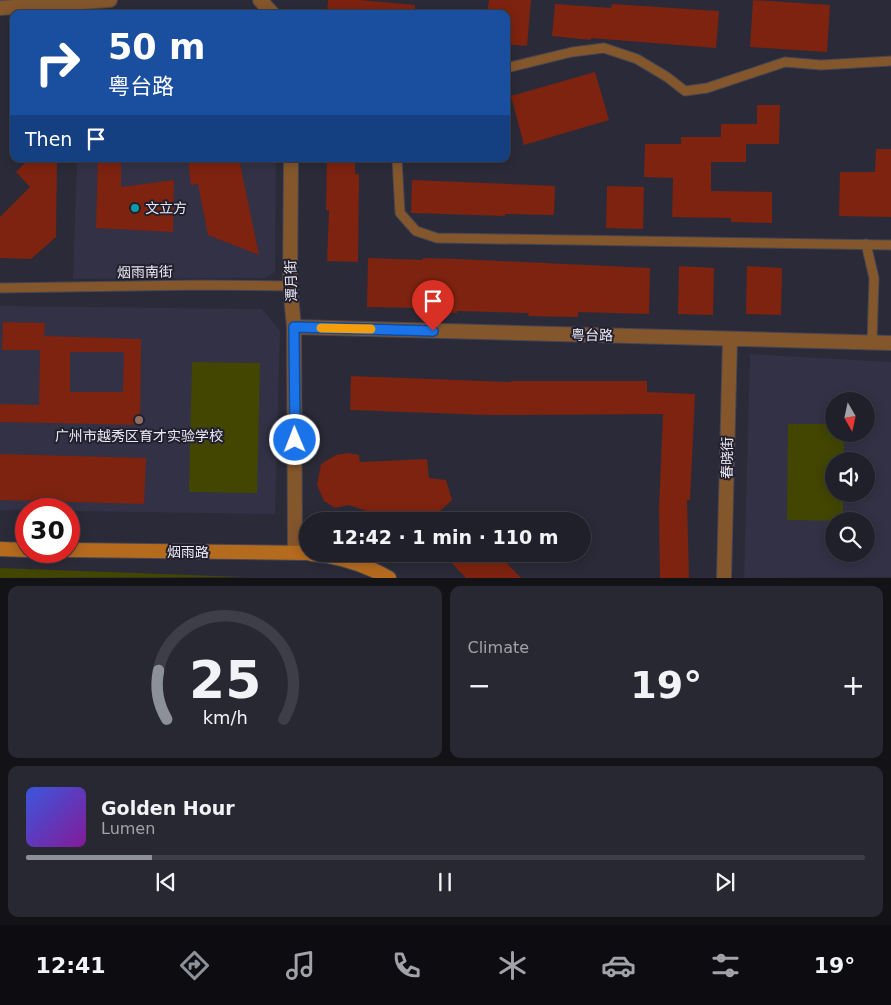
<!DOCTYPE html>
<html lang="en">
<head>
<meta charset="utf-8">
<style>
  :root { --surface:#20202a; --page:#282832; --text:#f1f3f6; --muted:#a2a3a8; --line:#3d3e47; --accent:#8c9099 }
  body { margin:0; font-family:"DejaVu Sans","Noto Sans SC",sans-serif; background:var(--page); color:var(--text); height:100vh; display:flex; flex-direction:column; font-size:19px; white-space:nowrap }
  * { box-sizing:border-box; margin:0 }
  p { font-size:16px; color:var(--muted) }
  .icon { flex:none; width:28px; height:28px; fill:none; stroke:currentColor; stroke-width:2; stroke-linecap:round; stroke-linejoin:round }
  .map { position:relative; height:578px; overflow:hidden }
  .panel { display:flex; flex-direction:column; gap:8px; padding:8px; background:#121217; flex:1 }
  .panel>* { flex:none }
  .guide { position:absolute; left:10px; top:10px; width:500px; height:152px; border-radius:10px; box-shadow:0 2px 12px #0003,0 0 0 1px var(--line); background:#1a4fa0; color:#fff; overflow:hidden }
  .needle { width:32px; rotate:171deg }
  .tools { position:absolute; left:825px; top:392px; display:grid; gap:10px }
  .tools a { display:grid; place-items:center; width:50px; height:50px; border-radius:50%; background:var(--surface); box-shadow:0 2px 12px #0003,0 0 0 1px var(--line); font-size:25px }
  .speed { position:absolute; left:15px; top:498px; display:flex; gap:10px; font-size:25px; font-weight:700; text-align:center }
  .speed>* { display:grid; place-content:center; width:65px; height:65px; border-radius:50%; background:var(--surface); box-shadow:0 2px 12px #0003,0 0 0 1px var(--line); line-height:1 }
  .speed .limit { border:8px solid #d22; background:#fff; color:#111 }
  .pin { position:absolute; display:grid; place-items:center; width:42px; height:42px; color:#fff; margin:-51px -21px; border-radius:50% 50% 50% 0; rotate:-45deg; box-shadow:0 0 5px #0007 }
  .pin .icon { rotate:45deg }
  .me { position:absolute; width:55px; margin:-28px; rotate:359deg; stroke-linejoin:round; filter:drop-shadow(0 0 4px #0008) }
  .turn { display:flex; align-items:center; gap:18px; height:105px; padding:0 15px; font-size:22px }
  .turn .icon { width:65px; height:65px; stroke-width:2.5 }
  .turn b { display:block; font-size:35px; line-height:42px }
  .then { display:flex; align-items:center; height:48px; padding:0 15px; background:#0003; gap:10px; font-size:19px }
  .big { font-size:38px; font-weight:800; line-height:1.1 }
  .panel .tile { flex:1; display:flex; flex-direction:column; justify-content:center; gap:8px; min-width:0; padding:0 18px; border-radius:10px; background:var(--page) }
  .panel .dial { align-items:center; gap:0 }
  .dial svg { height:130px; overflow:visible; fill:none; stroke:var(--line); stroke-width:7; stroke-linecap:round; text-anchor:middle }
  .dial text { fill:var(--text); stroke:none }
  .song { display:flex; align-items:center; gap:15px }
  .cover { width:60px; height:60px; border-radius:8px; background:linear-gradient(135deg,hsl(230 70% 55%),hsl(290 70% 35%)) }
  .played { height:5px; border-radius:2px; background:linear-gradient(90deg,var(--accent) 15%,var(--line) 15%) }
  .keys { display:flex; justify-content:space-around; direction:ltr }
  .heat { display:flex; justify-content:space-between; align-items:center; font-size:28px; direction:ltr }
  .panel .tiles { flex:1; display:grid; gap:8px; grid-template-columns:1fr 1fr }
  .tile:last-child { grid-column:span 2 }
  .trip { position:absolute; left:299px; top:512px; width:292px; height:50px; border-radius:25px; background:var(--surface); box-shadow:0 2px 12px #0003,0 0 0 1px var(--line); font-weight:800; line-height:50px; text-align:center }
  .dock { display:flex; height:80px; justify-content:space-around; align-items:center; background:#0d0d11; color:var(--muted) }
  .dock .icon { width:35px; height:35px }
  .dock .selected { color:var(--accent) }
  .dock b { font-size:22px; color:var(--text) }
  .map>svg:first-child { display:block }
  .built { fill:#333145; fill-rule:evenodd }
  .green { fill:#424600 }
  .building { fill:#7d230f; fill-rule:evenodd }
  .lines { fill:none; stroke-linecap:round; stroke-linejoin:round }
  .service-casing { stroke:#464552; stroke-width:11 }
  .minor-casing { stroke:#464552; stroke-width:16 }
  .secondary-casing { stroke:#464552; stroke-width:16 }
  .service { stroke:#84562c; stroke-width:9 }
  .minor { stroke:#84562c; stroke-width:14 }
  .secondary { stroke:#b56b1e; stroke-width:14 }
  .route-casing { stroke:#114b97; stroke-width:12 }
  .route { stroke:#1a73e8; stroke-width:9 }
  .slow { stroke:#f59e0b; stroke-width:9 }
  .culture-dot { fill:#0f9aa8; stroke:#22202e; stroke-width:2 }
  .education-dot { fill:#8d6e63; stroke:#22202e; stroke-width:2 }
  .labels { text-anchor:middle; stroke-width:4; stroke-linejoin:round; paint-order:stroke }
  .poi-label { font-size:14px; fill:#ebeaf4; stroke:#22202e; text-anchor:start }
  .street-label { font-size:14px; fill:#ebeaf4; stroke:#22202e }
</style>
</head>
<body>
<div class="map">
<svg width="891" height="578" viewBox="0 0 891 578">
  <rect width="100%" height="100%" fill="#2b2a38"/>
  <path class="built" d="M132 11 228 13 231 14H80Z
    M77 159H276L275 272 265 278 73 279Z
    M0 306 262 309 280 331 275 514 69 511V509L0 510Z
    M750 354 891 362V577L744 578ZM834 401H866V434H834ZM834 461H866V494H834ZM834 521H866V554H834Z"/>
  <path class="green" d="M192 362 260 363 257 493 189 492Z
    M788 424H834V434H844V461H834V494H843V521L787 520Z
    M0 568 244 577 0 578Z"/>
  <path class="building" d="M328 0H359L415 5V14H327Z
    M489 0H531L527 46 506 44V14H487Z
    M753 0 830 5 827 52 750 47Z
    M555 4 611 8 612 4 719 11 716 48 591 38V40L552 36Z
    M595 72 609 120 524 145 511 96Z
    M757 105H780L779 144H746V162H711V191L772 192V223L731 222V218L672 217 673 178 644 177 645 144H681V137H721V124H757Z
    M876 149H891V217L839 216 840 172H875Z
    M29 159H57L56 237 31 259 0 258V217L30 187 16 172Z
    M98 159H121V187L174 180 173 232 96 228Z
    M188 159H239L259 255 208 235 198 184 191 185Z
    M327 159H355V174H359L358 262 327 261 329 210H326Z
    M412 180 555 186 554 215 505 214V216L411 213Z
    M607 186 644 187 643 229 606 228Z
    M368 258 423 260V258L458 259 650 268 649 314 578 312V317L528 316 529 313 457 311V313L421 312V308L367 307Z
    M679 266 714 268 713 315 678 314Z
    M747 266 782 268 781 315 746 314Z
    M3 322 45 323 44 336 141 339 140 425 0 422V404L39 405 40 350H2ZM70 352H124L123 392H70Z
    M351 376 511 382V381H647V392L695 394 690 500H687L689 578H660L659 509 663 414 489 415 350 410Z
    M348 453 359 455 360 462 427 459 429 478 446 480 452 500 429 521H396L349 505 335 508 324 501 317 485 321 464 336 455Z
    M0 454 146 458 144 504 0 500Z
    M443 554H498L521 578H466Z"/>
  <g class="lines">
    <g class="service-casing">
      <path id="service" d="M506 68 572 52 604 48 637 59 667 77 685 91 707 88 785 62 821 65 891 61
        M397 159 400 213 416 231 437 238 891 245
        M866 244 874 278 872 342
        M0 288 200 285 290 286"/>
    </g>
    <g class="minor-casing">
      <path id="minor" d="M260 0 273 14
        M0 8 110 0
        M291 159 290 286 294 327 295 552
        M294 327 891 343
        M724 578 730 339"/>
    </g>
    <g class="secondary-casing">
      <path id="secondary" d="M0 549 26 550
        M69 550 308 553
        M311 554C338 556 364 564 389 578"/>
    </g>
    <use href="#service" class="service"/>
    <use href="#minor" class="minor"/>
    <use href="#secondary" class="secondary"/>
  </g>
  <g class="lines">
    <g class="route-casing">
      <path id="route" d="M295 440 294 327 433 331"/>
    </g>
    <use href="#route" class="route"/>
    <path class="slow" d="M321 328 371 329"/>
  </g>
  <circle class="culture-dot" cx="135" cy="208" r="5"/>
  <circle class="education-dot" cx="139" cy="420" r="5"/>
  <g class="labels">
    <g class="poi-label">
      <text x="145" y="213">文立方</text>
      <text x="139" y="441" text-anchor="middle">广州市越秀区育才实验学校</text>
    </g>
    <g class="street-label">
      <text transform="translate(145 272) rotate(-1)" y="5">烟雨南街</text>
      <text transform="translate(291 281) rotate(-92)" y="5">潭月街</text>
      <text transform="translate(592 335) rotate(1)" y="5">粤台路</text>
      <text transform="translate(727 458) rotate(-89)" y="5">春晓街</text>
      <text x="188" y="557">烟雨路</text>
    </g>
  </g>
</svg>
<div class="tools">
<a><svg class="needle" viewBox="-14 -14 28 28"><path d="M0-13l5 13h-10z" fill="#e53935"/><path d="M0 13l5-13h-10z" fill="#a2a3a8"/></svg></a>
<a><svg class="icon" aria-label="sound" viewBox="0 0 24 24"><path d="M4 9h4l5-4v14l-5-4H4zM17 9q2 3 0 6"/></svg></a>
<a><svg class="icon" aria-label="search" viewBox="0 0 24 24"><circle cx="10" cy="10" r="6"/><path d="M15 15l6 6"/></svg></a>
</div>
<div class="speed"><div class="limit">30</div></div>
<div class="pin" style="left:433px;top:331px;background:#d93025"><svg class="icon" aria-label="arrive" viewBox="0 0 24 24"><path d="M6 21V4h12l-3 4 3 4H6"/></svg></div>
<svg class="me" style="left:295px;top:440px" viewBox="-20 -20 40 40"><circle r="17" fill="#1a73e8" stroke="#fff" stroke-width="3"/><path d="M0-11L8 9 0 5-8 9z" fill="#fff"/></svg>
<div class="trip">12:42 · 1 min · 110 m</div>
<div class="guide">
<div class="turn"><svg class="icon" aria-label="right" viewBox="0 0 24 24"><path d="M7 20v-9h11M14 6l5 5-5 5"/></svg><div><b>50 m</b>粤台路</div></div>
<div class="then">Then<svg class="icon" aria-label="arrive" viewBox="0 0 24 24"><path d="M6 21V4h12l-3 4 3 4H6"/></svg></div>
</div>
</div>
<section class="panel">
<div class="tiles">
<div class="tile dial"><svg viewBox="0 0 100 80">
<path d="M14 69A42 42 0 1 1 86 69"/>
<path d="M14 69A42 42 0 0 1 9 39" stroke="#8c9099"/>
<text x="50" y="56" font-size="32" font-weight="700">25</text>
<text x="50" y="72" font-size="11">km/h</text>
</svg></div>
<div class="tile"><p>Climate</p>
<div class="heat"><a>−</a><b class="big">19°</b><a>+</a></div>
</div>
<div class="tile">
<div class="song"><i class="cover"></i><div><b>Golden Hour</b><p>Lumen</p></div></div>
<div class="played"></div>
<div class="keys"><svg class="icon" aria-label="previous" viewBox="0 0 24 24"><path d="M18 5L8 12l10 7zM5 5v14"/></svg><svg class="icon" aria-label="pause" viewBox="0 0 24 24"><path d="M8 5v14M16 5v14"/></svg><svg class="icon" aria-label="next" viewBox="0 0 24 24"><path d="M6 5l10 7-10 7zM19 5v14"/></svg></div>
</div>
</div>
</section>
<nav class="dock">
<b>12:41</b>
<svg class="icon selected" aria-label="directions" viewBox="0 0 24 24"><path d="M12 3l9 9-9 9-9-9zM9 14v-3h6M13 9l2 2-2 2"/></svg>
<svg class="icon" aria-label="music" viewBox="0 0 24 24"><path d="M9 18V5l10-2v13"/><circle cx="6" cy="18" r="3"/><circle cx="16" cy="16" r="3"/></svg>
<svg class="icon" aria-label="phone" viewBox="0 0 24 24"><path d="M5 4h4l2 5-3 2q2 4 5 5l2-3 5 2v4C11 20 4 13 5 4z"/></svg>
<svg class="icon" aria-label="climate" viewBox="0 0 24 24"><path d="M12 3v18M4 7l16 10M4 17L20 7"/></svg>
<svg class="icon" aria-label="car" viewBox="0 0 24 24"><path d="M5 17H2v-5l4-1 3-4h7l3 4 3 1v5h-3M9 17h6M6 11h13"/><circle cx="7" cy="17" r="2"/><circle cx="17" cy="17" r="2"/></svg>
<svg class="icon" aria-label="filters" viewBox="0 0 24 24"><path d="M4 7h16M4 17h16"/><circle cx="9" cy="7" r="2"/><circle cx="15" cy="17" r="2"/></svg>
<b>19°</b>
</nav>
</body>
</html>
